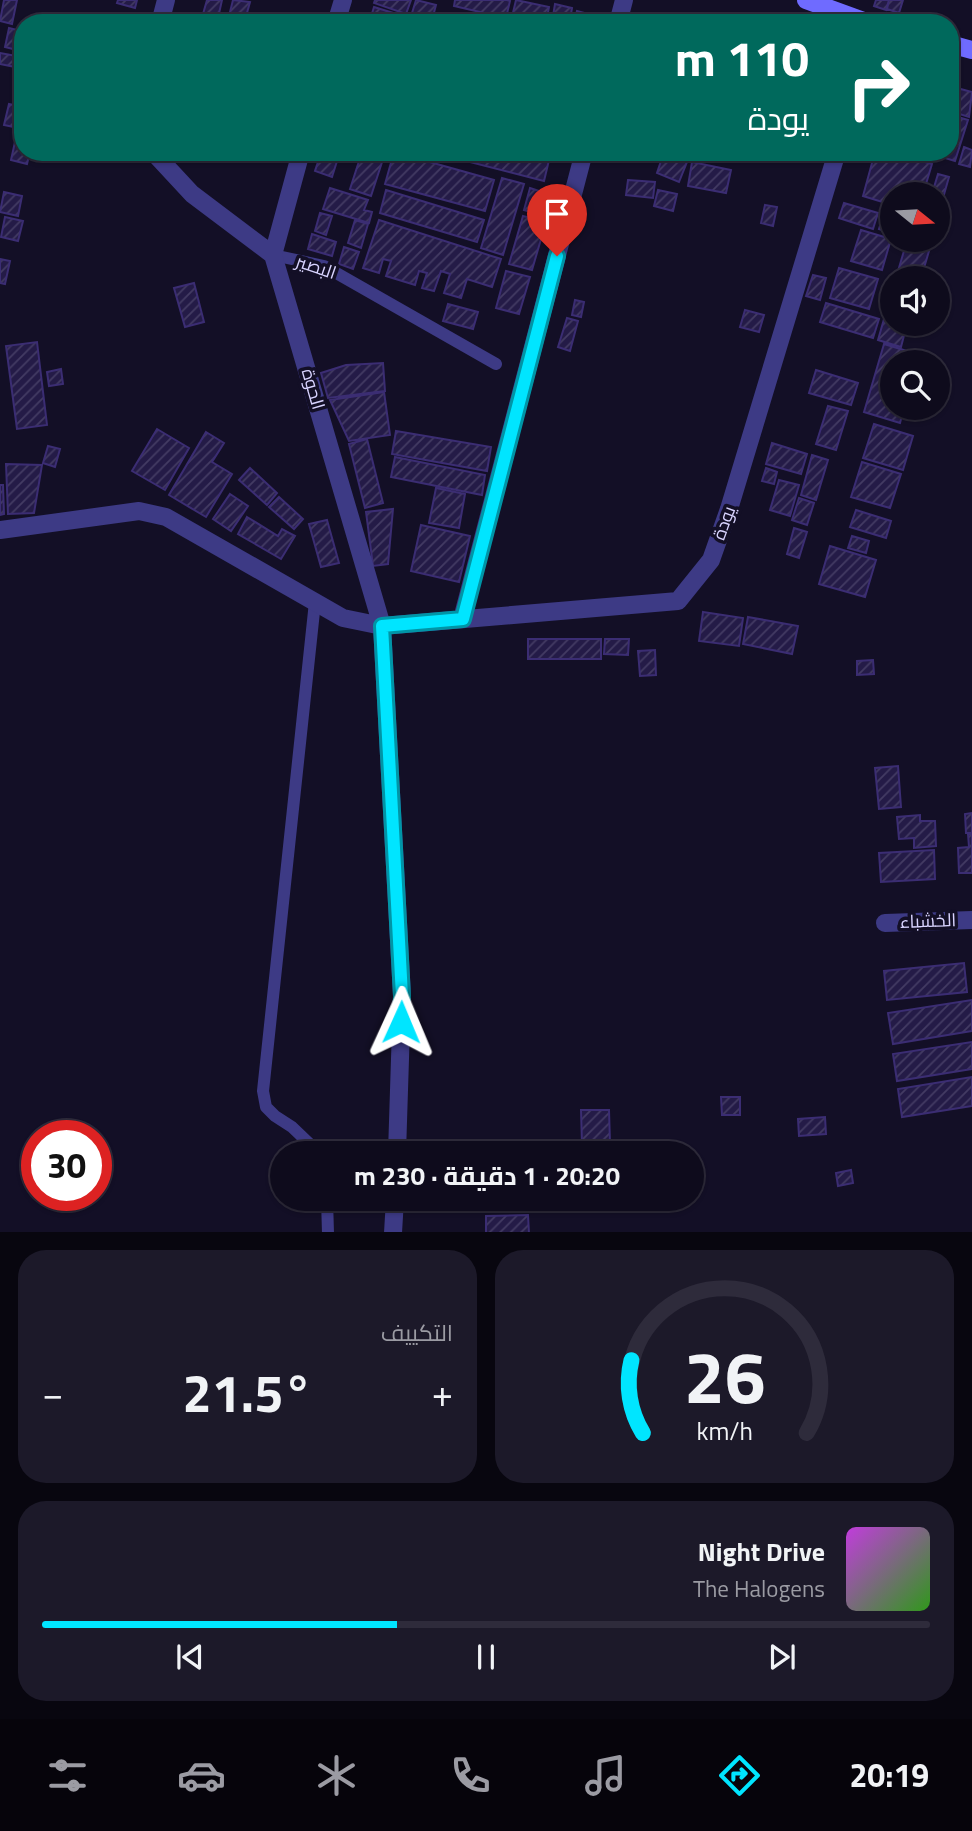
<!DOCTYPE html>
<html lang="ar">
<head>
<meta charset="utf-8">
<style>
  :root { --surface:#0e0b1c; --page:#1c1929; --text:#f1f3f6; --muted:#9b9ba3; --line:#2e2b3b; --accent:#00e5ff }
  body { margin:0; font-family:"Titillium Web",Cairo,sans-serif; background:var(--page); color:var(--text); direction:rtl; height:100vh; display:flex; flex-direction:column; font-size:26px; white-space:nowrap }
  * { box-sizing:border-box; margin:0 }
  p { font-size:23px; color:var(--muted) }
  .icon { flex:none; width:38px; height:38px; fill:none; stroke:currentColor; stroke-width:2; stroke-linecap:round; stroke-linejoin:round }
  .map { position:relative; height:1232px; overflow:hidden; direction:ltr }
  .panel { display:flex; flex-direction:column; gap:18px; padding:18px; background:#08060f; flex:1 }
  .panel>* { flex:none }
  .guide { position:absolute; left:14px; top:14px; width:945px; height:147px; border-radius:28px; box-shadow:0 2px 5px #0004,0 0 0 2px var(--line); direction:rtl; background:#00695c; color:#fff; overflow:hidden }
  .needle { width:46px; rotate:108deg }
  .buttons { position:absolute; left:880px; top:182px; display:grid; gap:14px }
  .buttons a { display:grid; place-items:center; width:70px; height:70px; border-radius:50%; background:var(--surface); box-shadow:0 2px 5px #0004,0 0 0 2px var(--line); font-size:35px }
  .speed { position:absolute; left:21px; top:1120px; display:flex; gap:14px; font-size:35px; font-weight:700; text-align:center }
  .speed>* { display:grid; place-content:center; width:91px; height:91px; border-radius:50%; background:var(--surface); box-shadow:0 2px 5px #0004,0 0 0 2px var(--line); line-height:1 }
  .speed .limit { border:10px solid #d22; background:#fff; color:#111 }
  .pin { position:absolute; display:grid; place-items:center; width:60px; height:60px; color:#fff; margin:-72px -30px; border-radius:50% 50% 50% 0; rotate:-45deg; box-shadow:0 0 7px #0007 }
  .pin .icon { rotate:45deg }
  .me { position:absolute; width:77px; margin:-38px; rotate:1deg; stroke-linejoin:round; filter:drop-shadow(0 0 5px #0008) }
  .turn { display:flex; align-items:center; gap:24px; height:147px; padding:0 35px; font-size:32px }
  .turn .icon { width:91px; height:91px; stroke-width:2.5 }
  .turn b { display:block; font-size:49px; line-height:60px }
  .big { font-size:52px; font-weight:700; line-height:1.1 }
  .panel .tile { flex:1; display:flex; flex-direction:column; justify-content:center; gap:10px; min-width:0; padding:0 24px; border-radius:28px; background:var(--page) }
  .panel .dial { align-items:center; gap:0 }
  .dial svg { height:182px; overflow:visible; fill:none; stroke:var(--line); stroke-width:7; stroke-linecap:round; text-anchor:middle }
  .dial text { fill:var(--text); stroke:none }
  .song { display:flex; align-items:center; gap:21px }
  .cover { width:84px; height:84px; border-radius:10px; background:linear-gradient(135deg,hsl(290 70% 55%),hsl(110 70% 35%)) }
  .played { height:7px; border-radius:4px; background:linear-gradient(90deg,var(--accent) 40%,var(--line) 40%) }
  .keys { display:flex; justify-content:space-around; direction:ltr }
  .heat { display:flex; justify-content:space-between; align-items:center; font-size:38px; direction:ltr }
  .panel .tiles { flex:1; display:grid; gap:18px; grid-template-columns:1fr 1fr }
  .tile:last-child { grid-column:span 2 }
  .trip { position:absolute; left:270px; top:1141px; width:434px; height:70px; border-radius:35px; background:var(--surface); box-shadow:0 2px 5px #0004,0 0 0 2px var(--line); font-weight:700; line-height:70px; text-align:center; direction:rtl }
  .menu { display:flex; height:112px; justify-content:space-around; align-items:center; background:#06040b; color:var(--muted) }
  .menu .icon { width:49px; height:49px }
  .menu .current { color:var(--accent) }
  .menu b { font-size:32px; color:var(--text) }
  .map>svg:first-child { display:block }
  .building { fill:url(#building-hatch); stroke:#3b2d73; stroke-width:2 }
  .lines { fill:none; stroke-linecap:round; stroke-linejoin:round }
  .lane { stroke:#3d3a85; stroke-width:12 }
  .street { stroke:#3d3a85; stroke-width:18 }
  .secondary { stroke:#6f6bff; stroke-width:18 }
  .route-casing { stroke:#0095a6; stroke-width:18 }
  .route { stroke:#00e5ff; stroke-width:12 }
  .labels { text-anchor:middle; stroke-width:7; stroke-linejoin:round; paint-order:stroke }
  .street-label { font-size:18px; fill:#d9d4ff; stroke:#130f26 }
</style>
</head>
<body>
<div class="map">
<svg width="972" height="1233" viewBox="0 0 972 1233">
  <defs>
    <pattern id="building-hatch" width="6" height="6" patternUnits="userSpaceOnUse" patternTransform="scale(1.75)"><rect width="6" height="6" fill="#241b47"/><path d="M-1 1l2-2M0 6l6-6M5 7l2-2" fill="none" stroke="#433b63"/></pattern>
  </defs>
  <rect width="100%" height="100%" fill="#130f26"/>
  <path class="building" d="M4 0H17L12 24 0 21Z
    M118 0H137L135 8 117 3Z
    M207 0H222L218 18 203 14Z
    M233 0 250 2 245 20 229 16Z
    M375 0H411L406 14 374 3Z
    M416 0 436 5 432 20 412 13Z
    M455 0H507L510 1 506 18 454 6Z
    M516 0 549 7 546 23 511 21Z
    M876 0H889L886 10 874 6Z
    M889 0H903L899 13 887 9Z
    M555 4 572 8 570 20 553 16Z
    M374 7 406 17 404 23H380L370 20Z
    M577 11 599 17 597 23H574Z
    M294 14 306 16 305 23H292Z
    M9 28 21 31 17 50 5 47Z
    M0 53 22 57 20 68 0 64Z
    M957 88 972 92 969 117 950 111Z
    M9 104 23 107V129L4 125Z
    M951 115 968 120 955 161 938 156 940 152H950Z
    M17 133 23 134V152H30L27 164 11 160Z
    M964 147 972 150 970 167 959 164Z
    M362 152 384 156 371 196 350 189Z
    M394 152 494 180 485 211 385 184Z
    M431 152H534L550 156 544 181Z
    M664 152H691L679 182 657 173Z
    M875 152H890L932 164 923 194H892V205L863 196Z
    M321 153 338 158 332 177 315 171Z
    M692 162 731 170 726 193 688 186Z
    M938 174 949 177 941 205 938 204V194H932Z
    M502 178 524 184 503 255 481 248Z
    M628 180 655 182 653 198 626 195Z
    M330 188 368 200 364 210 372 212 369 223 323 209Z
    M530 188 554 196 548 217 524 210Z
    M386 190 484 220 477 242 380 213Z
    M658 190 677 194 673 211 654 206Z
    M4 192 22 196 18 216 0 212Z
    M844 203 878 213 873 229 839 218Z
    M765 205 777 207 773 226 761 223Z
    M320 213 332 216 326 235 315 231Z
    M523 216 546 222 532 270 509 264Z
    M883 216 892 219V233L879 229Z
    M5 217 23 221 18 241 1 237Z
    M355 220 368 224 361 248 348 243Z
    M379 220 501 259 492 287 467 279 461 298 444 293 450 274 441 271 434 291 422 288 427 273 419 271 415 285 386 276 391 261 383 259 379 273 363 268Z
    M861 230 891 239 882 270 851 261Z
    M312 234 336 242 332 256 308 249Z
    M906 244 929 251 921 278H896Z
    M344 247 359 252 353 269 339 264Z
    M0 259 10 261 5 284 0 283Z
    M839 268 878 279 869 309 830 298Z
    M506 271 530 277 519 314 496 308Z
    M813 275 826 278 820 300 806 296Z
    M194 283 204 322 185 327 174 288Z
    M892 291V324H907L901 347 878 340Z
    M575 300 584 302 581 317 572 315Z
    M826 303 879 319 873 338 820 322Z
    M448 304 478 312 473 329 443 321Z
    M745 310 764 315 759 332 740 327Z
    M567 318 578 321 570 351 558 347Z
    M37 342 47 425 17 429 6 346Z
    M884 344 920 355 918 362H892V408H904L900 423 864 412Z
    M383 363 385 391 328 398 321 373 346 365Z
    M61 369 63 384 49 386 47 372Z
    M816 370 858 383 851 405 809 393Z
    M384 392 390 435 349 441 330 400Z
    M828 406 848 411 836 450 816 444Z
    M874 424 913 436 903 470 863 458Z
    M157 429 189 448 165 490 132 471Z
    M396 431 491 447 487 471 392 454Z
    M206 432 224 443 212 462 232 474 206 517 169 495Z
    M367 439 383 503 365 508 349 444Z
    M772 443 807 454 801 474 766 464Z
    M48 446 60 449 55 467 43 463Z
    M812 455 828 460 816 500 801 495Z
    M395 457 485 475 482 495 391 477Z
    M862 462 901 474 890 508 851 497Z
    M6 464 42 465 34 513 8 514Z
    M250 468 277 493 267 505 239 480Z
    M766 468 777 472 774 484 762 481Z
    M779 480 799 485 790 516 770 510Z
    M0 485H3L4 514 0 515Z
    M436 488 465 494 459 528 429 523Z
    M230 494 248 506 231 531 213 519Z
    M279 497 303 519 294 529 269 507Z
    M799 498 814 503 807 525 792 520Z
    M393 509 388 564 373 566 366 512Z
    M856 510 891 521 886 538 850 527Z
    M247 517 278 536 282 529 295 536 281 559 238 534Z
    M327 520 339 563 321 567 309 524Z
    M421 525 470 536 459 582 411 571Z
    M794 528 807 532 799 558 787 554Z
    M852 536 869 541 866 553 848 548Z
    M830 546 876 560 865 597 819 584Z
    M703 612 743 618 739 646 699 641Z
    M748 617 798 626 792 654 743 644Z
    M528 639H601V659H528Z
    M605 639H629L628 655 604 654Z
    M655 650 656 675 640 676 638 651Z
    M873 660 874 674 857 675V661Z
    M898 766 901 807 879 809 875 768Z
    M972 813V833H966L965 814Z
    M920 815V821H935L936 846 914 848V838L899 839 897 817Z
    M968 834H972V873H959L958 848 969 847Z
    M934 850 935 879 881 882 879 853Z
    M964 963 967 992 887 1000 884 971Z
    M972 1000V1031L893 1044 888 1013Z
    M972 1042V1069L897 1081 893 1054Z
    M972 1077V1106L902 1117 898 1089Z
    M721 1097H740V1115H722Z
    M581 1110H609L610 1143 582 1144Z
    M825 1117 826 1134 799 1136 798 1119Z
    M851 1170 853 1183 838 1186 836 1173Z
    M528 1215 529 1233H486V1216Z"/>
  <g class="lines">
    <path class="lane" d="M273 255 324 266 496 364
      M315 602 263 1091 266 1107 275 1116 292 1127 315 1149 317 1153
      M327 1199 328 1233"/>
    <path class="street" d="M160 23 166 0
      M336 23 343 0
      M618 23 624 0
      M153 152 192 194 273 255
      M301 152 273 255 382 626 402 996 397 1153
      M0 530 139 511 166 517 343 618 382 626 678 601 711 560 729 509 837 152
      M462 619 584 152
      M885 923 972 920
      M393 1233 395 1199"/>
    <path class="secondary" d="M806 0 869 23
      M950 44 972 50"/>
  </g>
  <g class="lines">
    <g class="route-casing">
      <path id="route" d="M401 1022 402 996 382 626 463 619 557 256"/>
    </g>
    <use href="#route" class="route"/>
  </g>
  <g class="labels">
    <g class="street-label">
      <text transform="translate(316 267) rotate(19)" y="6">البصير</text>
      <text transform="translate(313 389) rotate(74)" y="6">الحوة</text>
      <text transform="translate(724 523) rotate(-70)" y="6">يودة</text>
      <text transform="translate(928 921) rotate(-2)" y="6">الخشباء</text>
    </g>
  </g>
</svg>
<div class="buttons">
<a><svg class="needle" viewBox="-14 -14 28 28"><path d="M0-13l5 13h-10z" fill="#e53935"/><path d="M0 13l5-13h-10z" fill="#9b9ba3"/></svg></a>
<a><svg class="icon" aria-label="sound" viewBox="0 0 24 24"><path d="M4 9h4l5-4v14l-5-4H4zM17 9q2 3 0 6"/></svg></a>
<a><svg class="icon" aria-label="search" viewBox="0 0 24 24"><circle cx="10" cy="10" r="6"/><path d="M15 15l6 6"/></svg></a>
</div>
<div class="speed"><div class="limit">30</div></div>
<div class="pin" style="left:557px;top:256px;background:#d93025"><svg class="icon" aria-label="arrive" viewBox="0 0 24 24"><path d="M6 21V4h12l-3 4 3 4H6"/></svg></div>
<svg class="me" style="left:401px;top:1022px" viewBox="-20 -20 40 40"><path d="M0-17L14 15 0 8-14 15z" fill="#00e5ff" stroke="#fff" stroke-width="4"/></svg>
<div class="trip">20:20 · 1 دقيقة · 230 m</div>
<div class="guide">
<div class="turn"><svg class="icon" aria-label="right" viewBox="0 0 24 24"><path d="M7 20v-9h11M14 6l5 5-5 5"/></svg><div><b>110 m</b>يودة</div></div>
</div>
</div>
<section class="panel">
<div class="tiles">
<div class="tile dial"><svg viewBox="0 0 100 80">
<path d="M14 69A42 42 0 1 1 86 69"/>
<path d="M14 69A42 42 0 0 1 9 37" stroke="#00e5ff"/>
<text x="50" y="56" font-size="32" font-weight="700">26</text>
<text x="50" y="72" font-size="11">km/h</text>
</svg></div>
<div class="tile"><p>التكييف</p>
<div class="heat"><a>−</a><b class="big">21.5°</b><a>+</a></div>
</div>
<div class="tile">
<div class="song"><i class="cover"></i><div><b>Night Drive</b><p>The Halogens</p></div></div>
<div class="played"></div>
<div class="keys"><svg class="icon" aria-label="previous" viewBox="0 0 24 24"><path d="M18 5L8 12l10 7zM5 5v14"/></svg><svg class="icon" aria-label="pause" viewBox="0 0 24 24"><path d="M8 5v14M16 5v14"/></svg><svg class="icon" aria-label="next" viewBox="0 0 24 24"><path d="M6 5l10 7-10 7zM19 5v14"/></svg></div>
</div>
</div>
</section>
<nav class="menu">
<b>20:19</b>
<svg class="icon current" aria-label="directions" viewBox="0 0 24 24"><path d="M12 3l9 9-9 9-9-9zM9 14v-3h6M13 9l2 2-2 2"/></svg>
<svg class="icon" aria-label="music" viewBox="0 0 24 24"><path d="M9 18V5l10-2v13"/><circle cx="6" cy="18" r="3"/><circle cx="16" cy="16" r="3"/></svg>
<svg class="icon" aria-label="phone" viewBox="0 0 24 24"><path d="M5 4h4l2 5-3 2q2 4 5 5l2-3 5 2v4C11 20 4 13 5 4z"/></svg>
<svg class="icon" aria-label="climate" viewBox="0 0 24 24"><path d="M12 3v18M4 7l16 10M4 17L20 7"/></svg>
<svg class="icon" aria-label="car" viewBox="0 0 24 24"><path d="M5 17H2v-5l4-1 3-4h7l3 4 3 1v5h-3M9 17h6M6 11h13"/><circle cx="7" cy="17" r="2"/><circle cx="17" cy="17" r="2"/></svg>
<svg class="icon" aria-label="filters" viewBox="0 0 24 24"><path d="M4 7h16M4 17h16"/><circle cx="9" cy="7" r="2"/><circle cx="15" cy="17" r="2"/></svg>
</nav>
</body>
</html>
